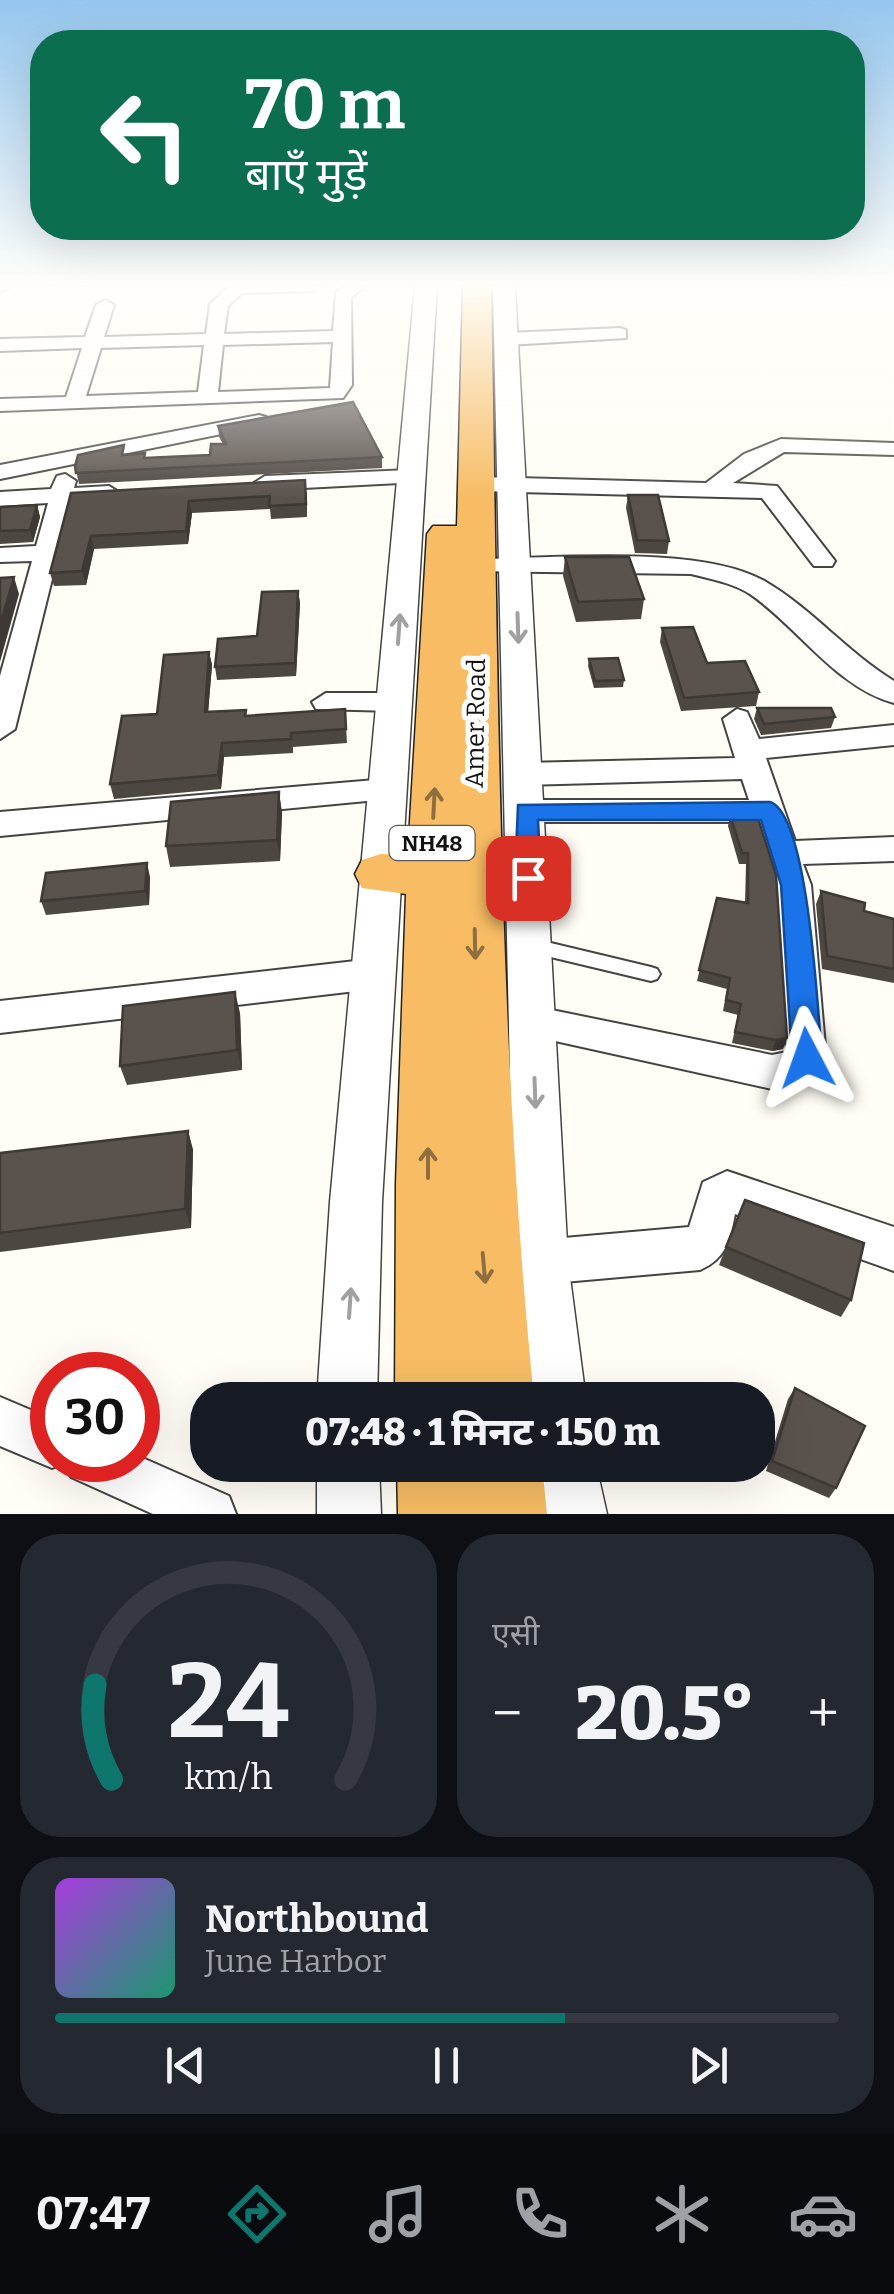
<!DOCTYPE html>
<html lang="hi">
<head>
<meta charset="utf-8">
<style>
  :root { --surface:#171b24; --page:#242831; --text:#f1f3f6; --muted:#9ea1a6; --line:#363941; --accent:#0f766e }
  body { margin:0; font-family:Bitter,"Noto Sans Devanagari",serif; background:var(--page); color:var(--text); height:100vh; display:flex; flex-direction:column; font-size:38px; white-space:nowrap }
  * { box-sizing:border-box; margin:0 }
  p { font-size:32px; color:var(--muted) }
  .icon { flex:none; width:55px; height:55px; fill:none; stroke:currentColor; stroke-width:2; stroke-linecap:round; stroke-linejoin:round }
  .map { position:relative; height:1514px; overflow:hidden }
  .side { display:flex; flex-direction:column; gap:20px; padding:20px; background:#0d0f14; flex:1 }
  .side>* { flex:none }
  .hud { position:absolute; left:30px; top:30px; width:835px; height:210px; border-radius:40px; box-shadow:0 10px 40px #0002; background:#0b6e4f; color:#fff; overflow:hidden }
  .speed { position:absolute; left:30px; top:1352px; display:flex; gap:20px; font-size:50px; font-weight:700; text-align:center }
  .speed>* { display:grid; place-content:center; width:130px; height:130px; border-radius:50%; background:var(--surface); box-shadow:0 10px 40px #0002; line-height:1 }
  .speed .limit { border:15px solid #d22; background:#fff; color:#111 }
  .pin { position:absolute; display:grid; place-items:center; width:85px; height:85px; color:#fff; margin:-42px; border-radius:20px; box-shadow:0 5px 15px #0006 }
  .me { position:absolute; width:110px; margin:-55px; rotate:356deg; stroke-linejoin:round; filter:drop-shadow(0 0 8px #0008) }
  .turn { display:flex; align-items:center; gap:35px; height:210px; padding:0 50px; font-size:45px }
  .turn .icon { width:130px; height:130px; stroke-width:2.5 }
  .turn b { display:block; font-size:70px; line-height:85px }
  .big { font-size:75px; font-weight:800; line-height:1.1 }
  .side .tile { flex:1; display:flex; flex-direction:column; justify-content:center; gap:15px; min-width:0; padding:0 35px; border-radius:40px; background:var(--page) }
  .side .dial { align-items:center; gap:0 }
  .dial svg { height:260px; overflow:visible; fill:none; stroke:var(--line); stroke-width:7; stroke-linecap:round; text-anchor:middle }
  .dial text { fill:var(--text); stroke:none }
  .song { display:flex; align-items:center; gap:30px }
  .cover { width:120px; height:120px; border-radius:15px; background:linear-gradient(135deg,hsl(280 70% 55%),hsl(160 70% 35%)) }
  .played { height:10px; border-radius:5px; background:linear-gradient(90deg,var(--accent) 65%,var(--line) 65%) }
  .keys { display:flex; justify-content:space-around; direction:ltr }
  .heat { display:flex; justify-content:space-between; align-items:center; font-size:55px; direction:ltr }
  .side .tiles { flex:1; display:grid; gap:20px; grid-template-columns:1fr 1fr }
  .tile:last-child { grid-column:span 2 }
  .trip { position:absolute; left:190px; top:1382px; width:585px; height:100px; border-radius:40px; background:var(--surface); box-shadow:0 10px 40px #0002; font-weight:800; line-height:100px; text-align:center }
  .tabs { display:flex; height:160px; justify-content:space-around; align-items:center; background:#090b0e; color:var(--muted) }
  .tabs .icon { width:70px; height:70px }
  .tabs .selected { color:var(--accent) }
  .tabs b { font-size:45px; color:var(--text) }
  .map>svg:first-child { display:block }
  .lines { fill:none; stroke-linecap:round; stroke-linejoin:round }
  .service-casing { stroke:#444; stroke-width:4 }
  .minor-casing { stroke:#444; stroke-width:4 }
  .tertiary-casing { stroke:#444; stroke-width:3 }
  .trunk-casing { stroke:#222; stroke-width:3 }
  .service { fill:#fff; fill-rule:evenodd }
  .minor { fill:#fff; fill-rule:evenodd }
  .tertiary { fill:#fff; fill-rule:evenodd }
  .trunk { fill:#f7bc64; fill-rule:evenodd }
  .wall { fill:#4d4742 }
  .shaded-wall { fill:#3f3936 }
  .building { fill:#5a524d; stroke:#3f3936; stroke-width:2.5 }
  .oneway { stroke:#a0a0a0 }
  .oneway2 { stroke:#906f3f }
  .route { fill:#1a73e8; stroke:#114b97; stroke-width:2.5 }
  .labels { text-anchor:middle; stroke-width:10; stroke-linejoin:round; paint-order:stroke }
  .shield { fill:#fff; stroke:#585858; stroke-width:2.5 }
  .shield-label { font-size:22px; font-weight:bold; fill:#111 }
  .street-label { font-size:25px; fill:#111; stroke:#fff }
</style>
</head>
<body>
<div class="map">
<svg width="894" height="1514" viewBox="0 0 894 1514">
  <rect width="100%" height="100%" fill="#fffdf5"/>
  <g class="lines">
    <g class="service-casing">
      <path id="service" d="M534 939 651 967 657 969 660 974 657 979 651 981 534 953 528 951 525 946 528 941Z"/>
    </g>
    <g class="minor-casing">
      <path id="minor" d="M0 286H9V287L0 292Z
        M320 286 312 291 242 293 228 306 224 334 333 331 336 292 345 286H364L351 298 352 385 343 398 0 411V399L66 397 82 348 0 351V339L85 337 96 305 105 300 114 305 104 337 206 334 210 304 229 286ZM333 342 330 388 218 392 223 345ZM204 345 198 392 86 396 101 348Z
        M620 328 626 330V338L506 345 497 339 506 333Z
        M259 415 266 417V425L0 479V465Z
        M781 439 894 443V455L784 452 733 483 777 486 835 561 832 566H814L762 498 477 491 466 484 477 477 706 483 744 454Z
        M411 470 419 472V482L265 490 254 483 265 476Z
        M65 474 76 481 74 488 109 486 120 493 109 500 71 502 15 729 0 739V676L32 561 0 562V548L36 546 48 503 0 506V492L51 489 57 476Z
        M476 559C553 559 701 544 766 582 812 609 848 653 894 681V703C837 688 798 627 750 594 733 583 711 579 691 574L467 571 464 566 467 561Z
        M326 693H394L408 702 394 711 316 709 312 702Z
        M737 709 747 712 759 739 894 725V745L766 758 795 841 894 837V861L803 864 811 885 826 1058C814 1083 798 1086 772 1089L519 1033 513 1022 519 1011 532 1006 772 1055 787 1052 777 885 757 822H526L515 819 510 811 515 803 526 800H749L742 779 524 785 513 781 509 774 513 767 524 763 735 758 723 719Z
        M387 779 398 782 402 790 398 798 0 836V812Z
        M373 959 386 964 391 974 386 984 373 989 0 1033V1001Z
        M727 1171 894 1227V1271L735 1214C730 1240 726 1259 700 1270L541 1284 525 1277 519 1262 525 1247 541 1240 689 1227 703 1182Z
        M0 1397 52 1419V1460H138V1456L229 1496 236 1514H153L71 1477 65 1463 52 1468 0 1446Z"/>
    </g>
    <g class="tertiary-casing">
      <path id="tertiary" d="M415 286H437L382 1202 377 1400H317L330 1202Z
        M493 286H515L568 1262 586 1400H526L514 1262Z
        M317 1465H379L381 1514H317Z
        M534 1465H596L607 1514H543Z"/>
    </g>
    <g class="trunk-casing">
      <path id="trunk" d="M463 286H491C498 658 497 1029 534 1400H395L396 1183 406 894 362 888 355 874 362 860 381 854 408 855 427 534 433 526H457Z
        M397 1465H542L547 1514H398Z"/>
    </g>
    <use href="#service" class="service"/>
    <use href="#minor" class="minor"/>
    <use href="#tertiary" class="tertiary"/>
    <use href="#trunk" class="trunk"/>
  </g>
  <path class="wall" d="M218 426 382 457V468L79 484 75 466 126 454 146 458 210 455 223 444 219 437Z
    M307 492V517L271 519 270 509 192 513 188 544 94 549 86 585 54 586 50 573 71 493Z
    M628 495 669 541 667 554 635 553 626 508Z
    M37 505 40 517 33 542 0 544V507Z
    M565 557 644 599 641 619 576 622 563 576Z
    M298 591 300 603 296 676 217 680 215 667 257 636Z
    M662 628 707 663 759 692 756 706 681 711 660 642Z
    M209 652 212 665 208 712 246 716 345 709 347 743 293 747V753L224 757 221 789 114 799 110 784 157 714Z
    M589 659 624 680 623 687 594 688 588 666Z
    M757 708 835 717 831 728 761 735 754 719Z
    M279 792 282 813 280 861 170 867 166 846Z
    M730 815H757L787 1038 783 1049 772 1051 732 1043 738 1015 723 1011 727 989 697 981 717 898 745 903 746 864H739L728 826Z
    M150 877 149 905 46 915 41 901Z
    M821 891 864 911 894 919V983L822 969 816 904Z
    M240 1013 242 1070 127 1085 120 1066Z
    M188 1131 193 1150 191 1228 0 1252V1153Z
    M726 1247 851 1300 841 1317 719 1265Z
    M795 1388 836 1488 829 1498 766 1471 788 1399Z"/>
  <path class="shaded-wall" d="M189 501 192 513 188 544 186 531Z
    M37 505 40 517 33 542 30 530Z
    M91 536 94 549 86 585 82 571Z
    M14 577 19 594 0 662V625Z
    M298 591 300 603 296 676 295 663Z
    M209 652 212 665 207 726 205 712Z
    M222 743 224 757 221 789 218 775Z
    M279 792 282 813 280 861 277 840Z
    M147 863 150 877 149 905 145 891Z
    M235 992 240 1013 242 1070 237 1050Z
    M787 1038 783 1049 772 1051 776 1040Z
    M188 1131 193 1150 191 1228 185 1209Z"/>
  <path class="building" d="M353 402 382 457 76 473 75 466 78 455 124 445 122 455 145 453 144 458 210 455 211 444H226L218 426Z
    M305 480 306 504 269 506 270 496 189 501 186 531 91 536 82 571 50 573 71 493Z
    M628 495H658L669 541 637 540Z
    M37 505 30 530 0 531V507Z
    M565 557H629L644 599 578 602Z
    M14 577 0 625V578Z
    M298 591 295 663 215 667 218 639 257 636 262 592Z
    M693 627 707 663 745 661 759 692 684 698 662 628Z
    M209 652 205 712 246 710 245 716 345 709 346 729 291 733V739L222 743 218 775 110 784 122 716 157 714 164 655Z
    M618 658 624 680 595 681 589 659Z
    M757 708H831L835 717 764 724Z
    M279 792 277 840 166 846 171 802Z
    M730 815H757L776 875 787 1038 776 1040 735 1032 741 1004 726 1000 730 978 699 970 717 898 748 903V853H742Z
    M147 863 145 891 41 901 46 873Z
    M821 891 865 903 864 911 894 919V969L827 956Z
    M235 992 237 1050 120 1066 123 1006Z
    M188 1131 185 1209 0 1233V1153Z
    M745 1200 864 1243 851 1300 726 1247Z
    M795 1388 865 1426 836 1488 772 1461Z"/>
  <defs><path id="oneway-shaft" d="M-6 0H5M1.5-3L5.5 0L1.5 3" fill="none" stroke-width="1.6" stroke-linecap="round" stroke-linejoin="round" transform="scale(2.5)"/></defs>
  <g class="oneway">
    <use href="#oneway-shaft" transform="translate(518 628) rotate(88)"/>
    <use href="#oneway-shaft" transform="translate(399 629) rotate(-86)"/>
    <use href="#oneway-shaft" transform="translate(535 1093) rotate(88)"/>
    <use href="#oneway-shaft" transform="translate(350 1303) rotate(-86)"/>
  </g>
  <g class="oneway2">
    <use href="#oneway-shaft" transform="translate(434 803) rotate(-87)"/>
    <use href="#oneway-shaft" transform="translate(475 944) rotate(89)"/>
    <use href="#oneway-shaft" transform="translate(428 1163) rotate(-90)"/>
    <use href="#oneway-shaft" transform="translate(484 1268) rotate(85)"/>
  </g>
  <linearGradient id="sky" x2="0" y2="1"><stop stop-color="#95c6ee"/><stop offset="0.57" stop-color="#fffefa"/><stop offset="1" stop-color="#fffefa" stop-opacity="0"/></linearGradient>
  <rect width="894" height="498" fill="url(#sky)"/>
  <path class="route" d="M770 802C809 814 818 1017 822 1058L817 1067 807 1071 797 1067 792 1058 781 885 761 820H538L541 878 528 888 515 878 518 805Z"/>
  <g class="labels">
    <rect class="shield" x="389.5" y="826" width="85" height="34" rx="8"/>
    <g class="shield-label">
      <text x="432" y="851">NH48</text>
    </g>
    <g class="street-label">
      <text transform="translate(475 723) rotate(-89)" y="9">Amer Road</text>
    </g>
  </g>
</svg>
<div class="speed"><div class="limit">30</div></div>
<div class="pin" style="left:528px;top:878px;background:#d93025"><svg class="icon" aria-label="arrive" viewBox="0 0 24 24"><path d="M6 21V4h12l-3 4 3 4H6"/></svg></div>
<svg class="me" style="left:807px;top:1058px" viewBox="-20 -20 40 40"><path d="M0-17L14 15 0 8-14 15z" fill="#1a73e8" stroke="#fff" stroke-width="4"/></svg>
<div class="trip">07:48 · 1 मिनट · 150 m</div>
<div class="hud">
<div class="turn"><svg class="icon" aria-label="left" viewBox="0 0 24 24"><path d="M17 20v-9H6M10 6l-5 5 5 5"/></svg><div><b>70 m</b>बाएँ मुड़ें</div></div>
</div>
</div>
<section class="side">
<div class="tiles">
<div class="tile dial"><svg viewBox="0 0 100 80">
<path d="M14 69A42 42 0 1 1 86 69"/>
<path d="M14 69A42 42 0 0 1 9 40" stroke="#0f766e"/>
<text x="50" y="56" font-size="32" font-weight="700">24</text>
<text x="50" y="72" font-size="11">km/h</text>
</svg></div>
<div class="tile"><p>एसी</p>
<div class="heat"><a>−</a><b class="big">20.5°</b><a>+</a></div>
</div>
<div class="tile">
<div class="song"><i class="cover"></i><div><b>Northbound</b><p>June Harbor</p></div></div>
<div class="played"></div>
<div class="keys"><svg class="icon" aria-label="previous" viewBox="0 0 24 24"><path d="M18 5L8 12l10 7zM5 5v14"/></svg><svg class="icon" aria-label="pause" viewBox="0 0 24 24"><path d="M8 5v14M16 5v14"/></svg><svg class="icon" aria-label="next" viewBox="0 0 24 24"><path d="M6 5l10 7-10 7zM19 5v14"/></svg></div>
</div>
</div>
</section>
<nav class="tabs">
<b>07:47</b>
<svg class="icon selected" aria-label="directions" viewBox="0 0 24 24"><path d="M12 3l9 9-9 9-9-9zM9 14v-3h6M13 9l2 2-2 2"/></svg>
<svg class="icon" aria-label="music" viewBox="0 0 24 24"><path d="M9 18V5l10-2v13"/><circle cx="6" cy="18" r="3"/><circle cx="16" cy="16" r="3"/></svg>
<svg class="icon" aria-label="phone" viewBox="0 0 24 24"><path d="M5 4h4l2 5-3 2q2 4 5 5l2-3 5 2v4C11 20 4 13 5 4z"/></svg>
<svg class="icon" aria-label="climate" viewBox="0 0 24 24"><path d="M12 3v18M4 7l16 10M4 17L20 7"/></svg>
<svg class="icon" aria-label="car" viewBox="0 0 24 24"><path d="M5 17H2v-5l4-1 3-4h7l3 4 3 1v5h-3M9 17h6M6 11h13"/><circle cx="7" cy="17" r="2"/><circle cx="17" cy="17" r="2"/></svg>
</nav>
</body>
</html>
